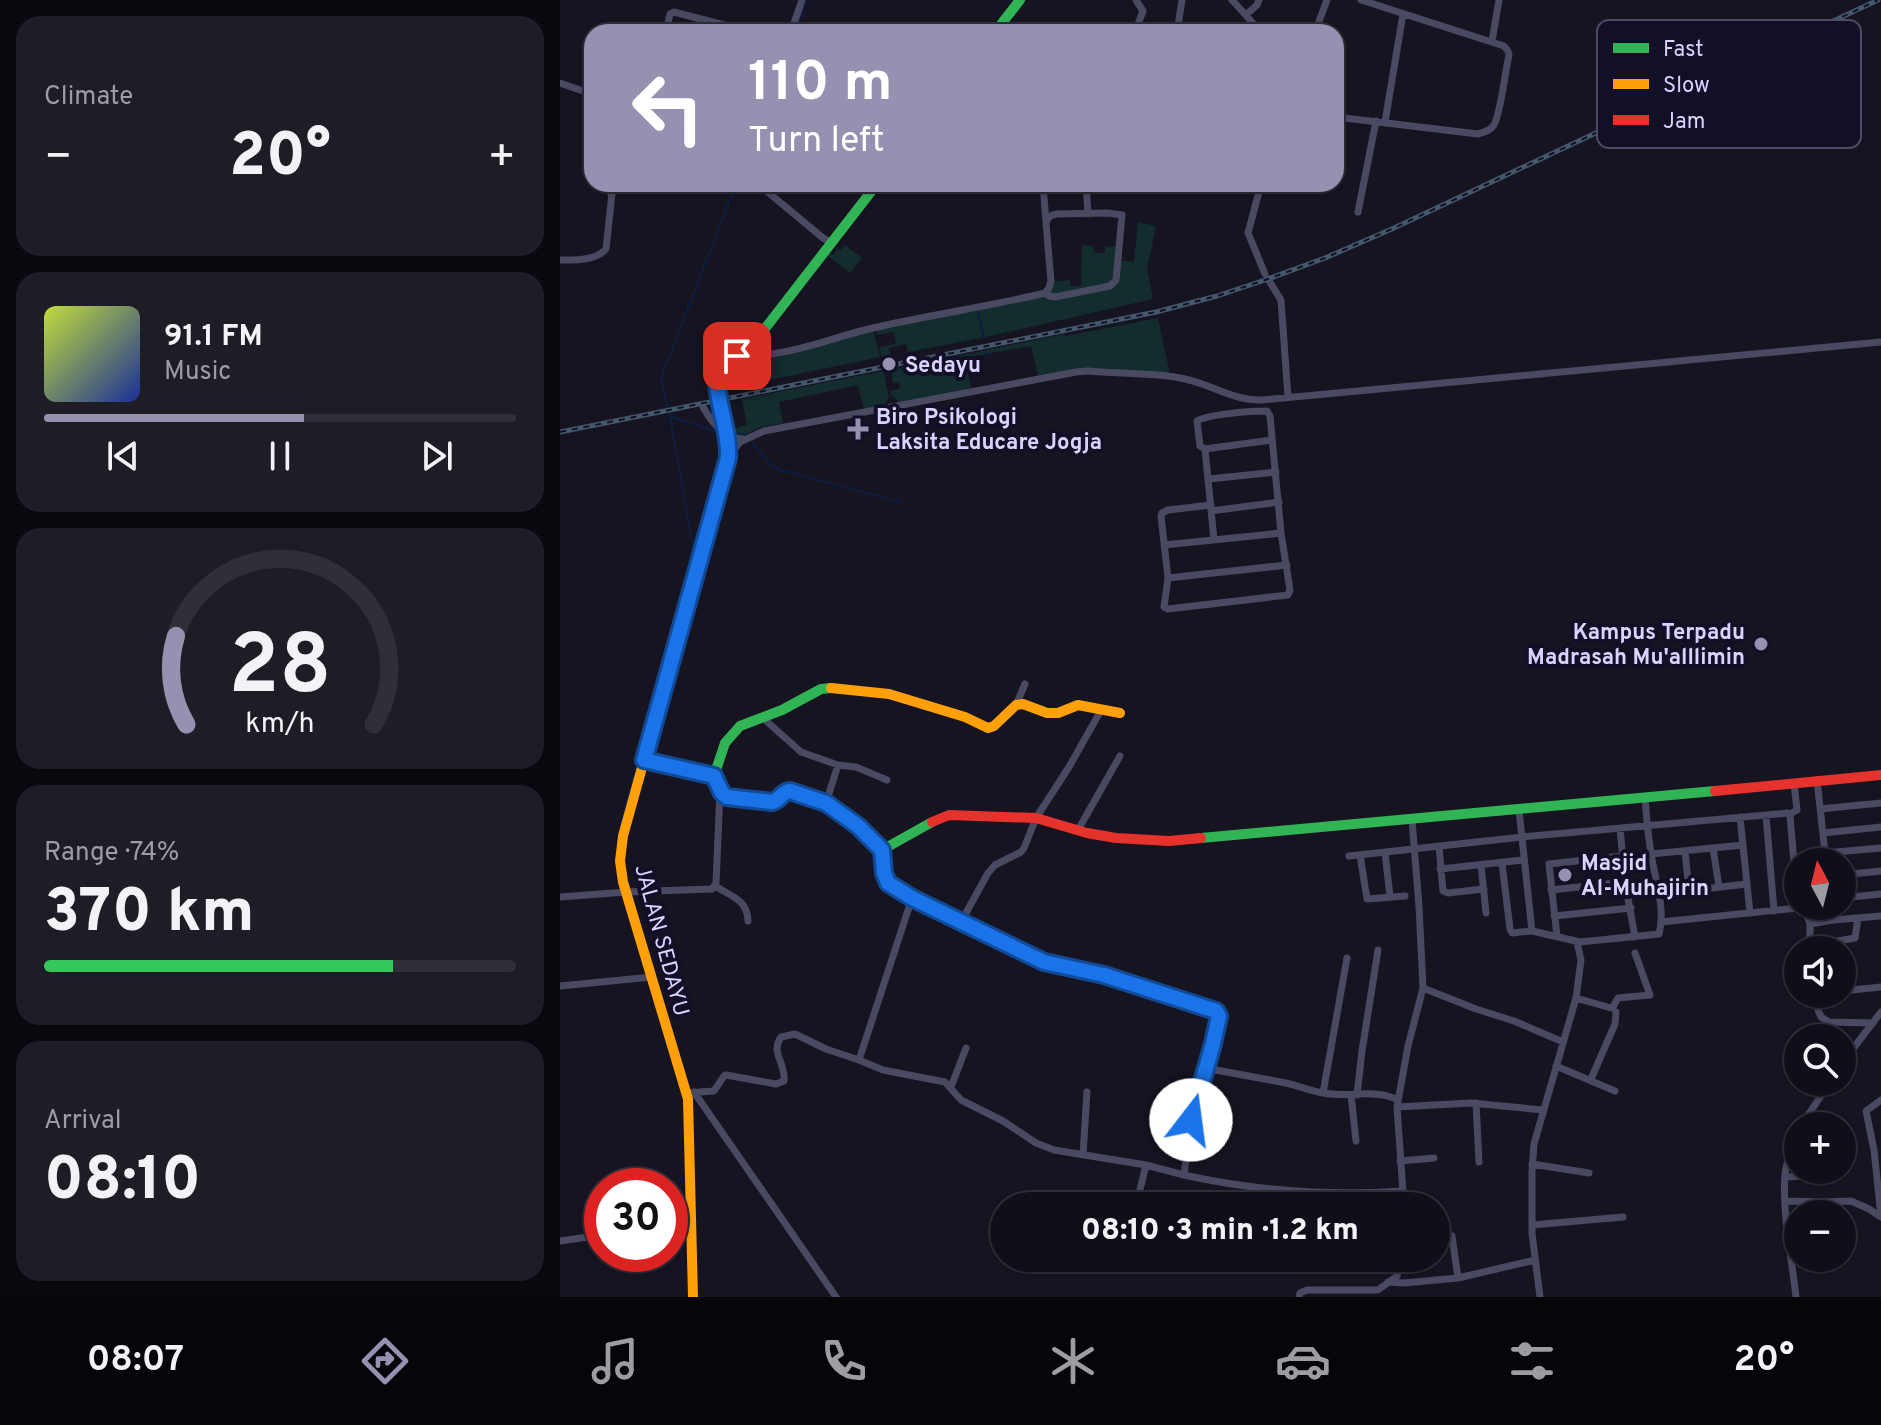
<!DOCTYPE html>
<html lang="en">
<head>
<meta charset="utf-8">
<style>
  :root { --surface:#100f19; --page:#1e1d26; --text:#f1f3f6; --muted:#9c9ca2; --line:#302f38; --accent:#9591b1 }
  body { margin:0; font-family:Overpass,sans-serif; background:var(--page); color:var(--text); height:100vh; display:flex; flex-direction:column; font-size:30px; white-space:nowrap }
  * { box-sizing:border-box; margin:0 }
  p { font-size:26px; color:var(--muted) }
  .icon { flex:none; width:44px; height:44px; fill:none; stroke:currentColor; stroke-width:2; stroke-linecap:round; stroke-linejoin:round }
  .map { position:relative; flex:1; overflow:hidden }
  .sheet { display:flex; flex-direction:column; gap:16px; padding:16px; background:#09080e; width:560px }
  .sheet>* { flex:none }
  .top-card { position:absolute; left:24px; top:24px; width:760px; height:168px; border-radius:24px; box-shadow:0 2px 6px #0004,0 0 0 2px var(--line); background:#9591b1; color:#fff; overflow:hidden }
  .needle { width:52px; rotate:353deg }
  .tools { position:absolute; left:1224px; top:848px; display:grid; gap:16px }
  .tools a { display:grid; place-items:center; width:72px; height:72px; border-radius:50%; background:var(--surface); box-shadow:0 2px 6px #0004,0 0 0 2px var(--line); font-size:40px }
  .speed { position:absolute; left:24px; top:1168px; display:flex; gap:16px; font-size:40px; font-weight:700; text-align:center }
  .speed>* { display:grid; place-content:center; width:104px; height:104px; border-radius:50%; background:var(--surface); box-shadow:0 2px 6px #0004,0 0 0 2px var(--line); line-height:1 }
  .speed .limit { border:12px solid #d22; background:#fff; color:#111 }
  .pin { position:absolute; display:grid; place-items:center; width:68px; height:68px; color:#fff; margin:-34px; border-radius:16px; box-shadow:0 4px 12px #0006 }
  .me { position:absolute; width:88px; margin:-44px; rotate:15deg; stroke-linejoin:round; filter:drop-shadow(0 0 6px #0008) }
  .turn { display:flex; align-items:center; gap:28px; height:168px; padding:0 32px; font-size:36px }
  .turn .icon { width:104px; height:104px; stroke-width:2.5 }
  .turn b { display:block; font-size:56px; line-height:68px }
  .big { font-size:60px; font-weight:800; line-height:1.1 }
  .sheet .widget { flex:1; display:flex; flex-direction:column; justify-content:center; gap:12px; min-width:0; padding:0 28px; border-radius:24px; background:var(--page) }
  .sheet .dial { align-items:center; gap:0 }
  .dial svg { height:208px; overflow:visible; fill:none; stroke:var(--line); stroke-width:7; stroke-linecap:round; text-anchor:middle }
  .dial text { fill:var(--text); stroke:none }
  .song { display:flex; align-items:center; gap:24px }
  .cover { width:96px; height:96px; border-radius:12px; background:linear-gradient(135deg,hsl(70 70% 55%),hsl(230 70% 35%)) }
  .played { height:8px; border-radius:4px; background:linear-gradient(90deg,var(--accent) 55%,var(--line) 55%) }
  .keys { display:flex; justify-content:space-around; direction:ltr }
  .heat { display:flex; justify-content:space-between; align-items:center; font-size:44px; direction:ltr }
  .charge { height:12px; border-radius:6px; background:linear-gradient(90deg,#34c759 74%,var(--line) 0) }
  .trip { position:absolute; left:430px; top:1192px; width:460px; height:80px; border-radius:40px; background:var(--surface); box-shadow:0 2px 6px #0004,0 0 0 2px var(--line); font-weight:800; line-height:80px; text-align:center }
  .menu { display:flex; height:128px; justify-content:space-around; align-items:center; background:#06060a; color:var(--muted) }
  .menu .icon { width:56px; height:56px }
  .menu .current { color:var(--accent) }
  .menu b { font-size:36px; color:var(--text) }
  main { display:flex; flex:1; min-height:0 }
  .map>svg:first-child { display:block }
  .green { fill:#132c2d }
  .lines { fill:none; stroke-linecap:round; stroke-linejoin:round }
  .stream { stroke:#0b1e41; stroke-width:2 }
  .street { stroke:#4a4962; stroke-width:7 }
  .fast { stroke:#30b455; stroke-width:10 }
  .slow { stroke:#ff9f0a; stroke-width:10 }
  .jam { stroke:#e5322d; stroke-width:10 }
  .rail-casing { stroke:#43596b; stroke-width:5 }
  .rail { stroke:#130f26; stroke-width:2; stroke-dasharray:6; stroke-linecap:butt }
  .route-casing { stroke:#114b97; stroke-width:20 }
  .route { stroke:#1a73e8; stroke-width:14 }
  .poi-dot { fill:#9591b1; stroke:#130f26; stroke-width:3 }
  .labels { text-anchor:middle; stroke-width:8; stroke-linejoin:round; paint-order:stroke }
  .poi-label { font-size:22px; font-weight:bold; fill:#d9d4ff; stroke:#130f26; text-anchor:start }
  .street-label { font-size:22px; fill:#d9d4ff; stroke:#130f26 }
  .key { fill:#130f26; stroke:#4e4a67; stroke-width:2 }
  .key-label { font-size:22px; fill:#d9d4ff }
</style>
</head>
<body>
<main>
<section class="sheet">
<div class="widget"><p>Climate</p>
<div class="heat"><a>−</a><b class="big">20°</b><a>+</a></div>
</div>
<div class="widget">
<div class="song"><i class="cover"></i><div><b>91.1 FM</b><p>Music</p></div></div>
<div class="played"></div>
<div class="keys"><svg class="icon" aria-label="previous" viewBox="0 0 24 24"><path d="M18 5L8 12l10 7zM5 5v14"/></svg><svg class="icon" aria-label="pause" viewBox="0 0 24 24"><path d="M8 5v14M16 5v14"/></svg><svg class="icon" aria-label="next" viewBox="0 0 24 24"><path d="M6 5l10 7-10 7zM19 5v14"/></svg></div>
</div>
<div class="widget dial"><svg viewBox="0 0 100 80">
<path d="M14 69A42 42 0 1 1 86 69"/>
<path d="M14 69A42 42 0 0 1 10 35" stroke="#9591b1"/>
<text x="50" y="56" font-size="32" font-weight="700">28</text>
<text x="50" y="72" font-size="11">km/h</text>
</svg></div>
<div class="widget"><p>Range · 74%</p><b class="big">370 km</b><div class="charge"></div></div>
<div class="widget"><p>Arrival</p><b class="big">08:10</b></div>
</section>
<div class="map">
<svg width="1321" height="1297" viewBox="0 0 1321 1297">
  <rect width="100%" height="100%" fill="#161421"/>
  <path class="green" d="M578 222 596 226 587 269 593 299 426 337 348 352 346 344 329 348 331 355 322 357 319 347 336 344 334 332 317 335 316 329 483 296 494 282 510 280V286H521L522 245 533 246 534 253H545V246L558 247 557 260 574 262Z
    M285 245 302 258 290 273 268 256 270 253 273 255 278 249 281 250Z
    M598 318 610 375 527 368 478 376 471 346 405 358 411 389 341 403 331 395 330 391 340 388 338 382 333 383 331 370 504 334 505 336Z
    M313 329 320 357 161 390V385L183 381 191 377 203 357Z
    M182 355 194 360C186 374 178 378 162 379Z
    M323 371 329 396 324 406 304 410 298 385 219 402 223 423 200 427 183 436 172 434 171 429 187 425 182 399Z"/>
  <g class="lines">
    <path class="stream" d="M235 32 247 0
      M418 312 424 339
      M426 351 427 356
      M111 417 159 432
      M170 432 184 435
      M191 441 211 465 221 470 337 501 340 498
      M61 823 135 558 110 417 101 378 176 184"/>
    <path class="street" d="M672 0 701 32
      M686 15 697 5 699 0
      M106 32 110 14 114 12 191 32
      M231 32 242 0
      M575 32 583 11 576 0
      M617 32 622 0
      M755 32 767 0
      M932 41 939 0
      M0 83 32 94
      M776 117 918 134C924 132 930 131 934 125 941 112 945 72 949 55L948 51 944 46 801 0
      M825 122 843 14
      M198 184 263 238 269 241 275 239
      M483 184 486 222
      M526 184 528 214
      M701 184 688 233 705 274
      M51 194 63 184 106 189
      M798 212 816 121
      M0 260C16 260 35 261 46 249L53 184
      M708 279 721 300 728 397
      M205 332 199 350 203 355C244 351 282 334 322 326 376 314 431 306 485 293L489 296 495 297 550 286 556 280 562 215 548 213 497 214C490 215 488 217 486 223L491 281 489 288 485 293
      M157 382 173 381 188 375 200 353
      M143 407C152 423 163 437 183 439
      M645 449 712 440
      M169 456 180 442 204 431 516 372 528 371C561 374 597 372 629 380 654 386 675 401 702 400L1321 342
      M649 479 716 472
      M651 505 608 510 602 513 601 516 608 578 604 607 608 609 728 595 730 590 721 533 710 416 707 411C692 411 649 414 637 421L640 446 645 449 654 540
      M651 511 719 502
      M604 545 721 533
      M608 578 727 565
      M456 705 465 684
      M203 718 241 752 278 765 296 767 327 780
      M84 760 154 776
      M1257 780 1266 862
      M266 803 278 765
      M1260 809 1321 803
      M959 810 972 931
      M1230 814 1237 810 1234 783
      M1206 815 1214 911
      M1180 817 1190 913
      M1060 828 1065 882 1075 937
      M518 830 560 756
      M1263 833 1321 827
      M879 846 883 891 888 893 924 889
      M1153 848 1159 887
      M322 850 324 873 328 883 352 898 401 922 484 962 544 975 658 1013 659 1016 631 1120 624 1175 586 1165 576 1206
      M1125 851 1129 890
      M825 852 830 897
      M1265 853 1321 848
      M1091 854 1183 845
      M800 855 807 899 845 896
      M789 856 962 837 1228 813 1230 816 1238 908
      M942 863 950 929 952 933 972 931 1020 942 1099 934C1106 909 1095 879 1091 854 1088 835 1086 816 1085 797
      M921 865 926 913
      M880 869 963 860
      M1282 875 1321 871
      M155 886C171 896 188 900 188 921
      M991 890 1065 882
      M1099 894 1187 884
      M0 897 66 892 152 889 156 883 160 791
      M1282 898 1321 894
      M1271 906 1273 920
      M994 916 1071 908
      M401 922 428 873 435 865 461 852 464 848 476 818 509 767 540 712
      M1101 922 1238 908 1245 910 1250 924 1273 920 1321 916
      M1250 924V943L1256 945 1295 938 1298 918
      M997 936 989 864 1062 856
      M0 986 92 977
      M863 988 916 1009 954 1021 1003 1042
      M1282 991 1321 987
      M1016 998 1051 1008 1053 1007 1058 998 1090 995 1075 953
      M1258 1010 1261 1017 1269 1022 1313 1023
      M299 1060 323 1070 385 1082 401 1100 443 1121 476 1143 494 1150 586 1165
      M1282 1063 1321 1012
      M996 1066 1055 1091
      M645 1068C672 1073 699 1078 726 1083 739 1086 751 1091 763 1093 787 1098 816 1088 838 1100
      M1031 1079 1055 1024 1056 1012
      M391 1087 406 1048
      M134 1092 276 1297
      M127 1093 154 1091 164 1076 166 1075 216 1084 224 1081C226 1063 210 1053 221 1037L235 1034 266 1049 299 1060 352 898
      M763 1093 787 958
      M791 1095 796 1141
      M797 1095 802 1051 818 950
      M1321 1100 1306 1111 1314 1150 1321 1216
      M916 1103 919 1162
      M837 1107 911 1103 983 1110
      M1241 1126 1270 1082
      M523 1155 527 1092
      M840 1161 874 1158
      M972 1164 1029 1173
      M624 1175C696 1191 769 1196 843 1191
      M1225 1177 1273 1175
      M1226 1201 1266 1202 1291 1201 1309 1209 1321 1217
      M844 1206 837 1107 848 1046 863 988 859 906 852 820
      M110 1225 132 1222
      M972 1225 1063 1217
      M892 1236 898 1278
      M0 1241 42 1235
      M564 1265 566 1258
      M828 1282 844 1283 898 1278 975 1260
      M739 1297 740 1293 747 1290H818L837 1276 841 1258
      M980 1297 972 1233V1171L974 1144 1016 998 1021 960 1017 942
      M1236 1297C1232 1260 1222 1211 1225 1175 1226 1160 1233 1146 1238 1132"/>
    <path class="fast" d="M435 32 460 0
      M271 688 261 689 222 710 180 726 165 743 154 776 162 793 167 797 212 802 230 791 266 803 298 826 322 850 372 822
      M103 692 168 458C167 430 150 399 162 372L207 326 317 184
      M641 838 1155 791"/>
    <path class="slow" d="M271 688 329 694 405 717 428 728 434 726 456 705 463 704 487 713H498L518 705 560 713
      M103 692 63 836 60 861 63 882 128 1099 133 1297"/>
    <path class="jam" d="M1155 791 1321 775
      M372 822 389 815 476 818 527 833 556 838 609 841 641 838"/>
    <g class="rail-casing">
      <path id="rail" d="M0 432 596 312 657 296 708 279 765 258 834 228 1318 0"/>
    </g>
    <use href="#rail" class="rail"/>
  </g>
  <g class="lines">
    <g class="route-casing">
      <path id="route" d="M177 356 157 379C157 405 170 432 168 458L84 760 154 776 162 793 167 797 212 802C220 801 222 791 230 791L266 803 298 826 322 850 324 873 328 883 352 898 484 962 544 975 656 1011 659 1016 653 1044 631 1120"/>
    </g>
    <use href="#route" class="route"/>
  </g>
  <g class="poi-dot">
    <circle cx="329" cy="364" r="8"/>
    <path d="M294 417h8v8h8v8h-8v8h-8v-8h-8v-8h8z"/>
    <circle cx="1201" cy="644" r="8"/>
    <circle cx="1005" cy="875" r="8"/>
  </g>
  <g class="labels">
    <g class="poi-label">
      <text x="345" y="372">Sedayu</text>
      <text x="316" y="424">Biro Psikologi<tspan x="316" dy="25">Laksita Educare Jogja</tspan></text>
      <text x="1185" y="639" text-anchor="end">Kampus Terpadu<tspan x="1185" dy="25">Madrasah Mu'alllimin</tspan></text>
      <text x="1021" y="870">Masjid<tspan x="1021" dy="25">Al-Muhajirin</tspan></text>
    </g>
    <g class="street-label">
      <text transform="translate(103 940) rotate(75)" y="8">JALAN SEDAYU</text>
    </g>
  </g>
  <rect x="1037" y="20" width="264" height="128" rx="12" class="key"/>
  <rect x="1053" y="43" width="36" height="10" fill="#30b455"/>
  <rect x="1053" y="79" width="36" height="10" fill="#ff9f0a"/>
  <rect x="1053" y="115" width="36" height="10" fill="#e5322d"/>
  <g class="key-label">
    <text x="1103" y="56">Fast</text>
    <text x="1103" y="92">Slow</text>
    <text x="1103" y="128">Jam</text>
  </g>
</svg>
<div class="tools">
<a><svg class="needle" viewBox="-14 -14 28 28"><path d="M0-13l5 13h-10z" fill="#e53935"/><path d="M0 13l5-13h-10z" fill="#9c9ca2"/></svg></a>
<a><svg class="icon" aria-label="sound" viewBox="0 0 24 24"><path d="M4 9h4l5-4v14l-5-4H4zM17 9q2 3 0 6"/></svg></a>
<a><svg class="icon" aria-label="search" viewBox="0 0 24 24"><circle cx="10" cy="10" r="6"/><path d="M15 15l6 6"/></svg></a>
<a>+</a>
<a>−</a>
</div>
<div class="speed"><div class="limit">30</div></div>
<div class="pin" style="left:177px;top:356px;background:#d93025"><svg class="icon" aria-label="arrive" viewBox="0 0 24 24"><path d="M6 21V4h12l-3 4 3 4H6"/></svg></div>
<svg class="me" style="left:631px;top:1120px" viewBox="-20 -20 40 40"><circle r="19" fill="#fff"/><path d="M0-13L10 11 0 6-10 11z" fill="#1a73e8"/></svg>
<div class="trip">08:10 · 3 min · 1.2 km</div>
<div class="top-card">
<div class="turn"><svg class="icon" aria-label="left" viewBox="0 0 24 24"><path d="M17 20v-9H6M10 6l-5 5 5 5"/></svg><div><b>110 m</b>Turn left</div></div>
</div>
</div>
</main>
<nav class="menu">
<b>08:07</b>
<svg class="icon current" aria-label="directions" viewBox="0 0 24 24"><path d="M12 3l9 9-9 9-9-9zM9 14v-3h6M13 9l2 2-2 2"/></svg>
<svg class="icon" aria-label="music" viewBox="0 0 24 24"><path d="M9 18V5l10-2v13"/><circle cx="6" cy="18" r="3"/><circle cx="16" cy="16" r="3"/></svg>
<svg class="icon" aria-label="phone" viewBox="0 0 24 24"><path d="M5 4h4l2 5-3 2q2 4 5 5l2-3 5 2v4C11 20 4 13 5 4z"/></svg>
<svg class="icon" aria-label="climate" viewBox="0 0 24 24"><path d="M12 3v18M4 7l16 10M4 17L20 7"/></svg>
<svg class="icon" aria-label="car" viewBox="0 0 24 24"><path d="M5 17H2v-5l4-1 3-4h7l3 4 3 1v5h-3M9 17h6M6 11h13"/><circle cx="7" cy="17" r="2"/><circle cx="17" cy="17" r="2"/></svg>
<svg class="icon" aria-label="filters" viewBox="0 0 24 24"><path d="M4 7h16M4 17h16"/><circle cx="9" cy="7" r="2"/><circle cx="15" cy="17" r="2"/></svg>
<b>20°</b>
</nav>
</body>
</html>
